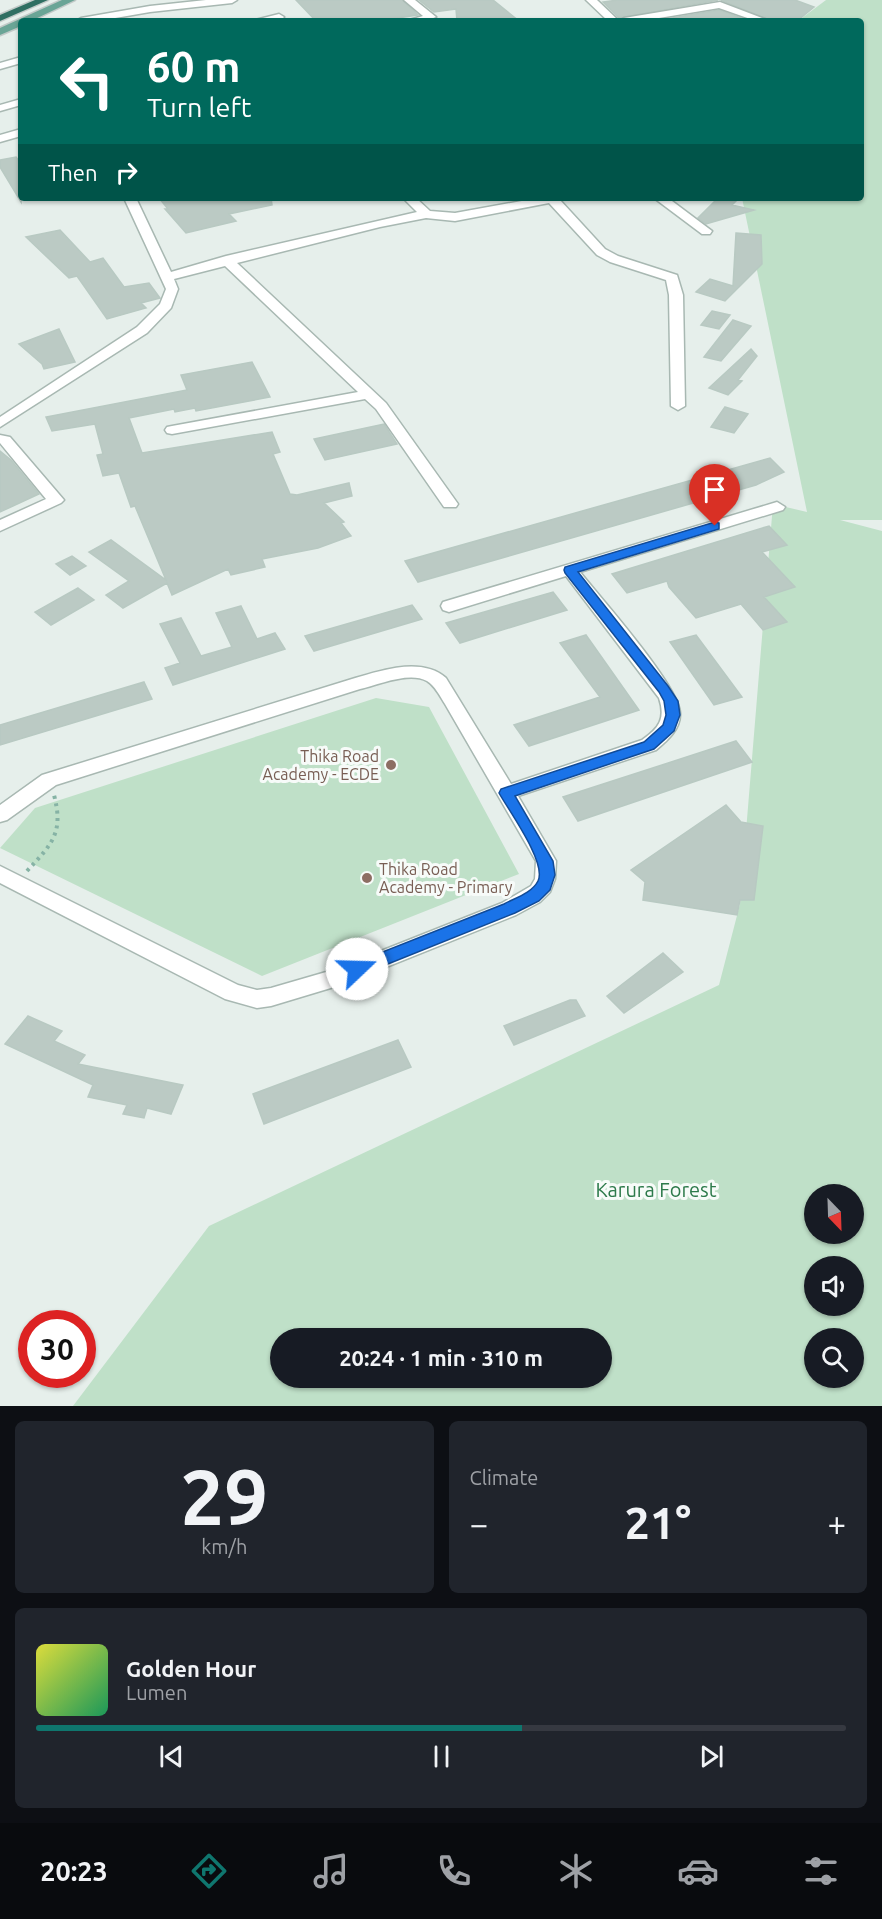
<!DOCTYPE html>
<html lang="en">
<head>
<meta charset="utf-8">
<style>
  :root { --surface:#171b24; --page:#20242c; --text:#f1f3f6; --muted:#9ea1a6; --line:#363941; --accent:#0f766e }
  body { margin:0; font-family:Ubuntu,sans-serif; background:var(--page); color:var(--text); height:100vh; display:flex; flex-direction:column; font-size:22px; white-space:nowrap }
  * { box-sizing:border-box; margin:0 }
  p { font-size:20px; color:var(--muted) }
  .icon { flex:none; width:33px; height:33px; fill:none; stroke:currentColor; stroke-width:2; stroke-linecap:round; stroke-linejoin:round }
  .map { position:relative; height:1406px; overflow:hidden }
  .side { display:flex; flex-direction:column; gap:15px; padding:15px; background:#0d0f14; flex:1 }
  .side>* { flex:none }
  .top-card { position:absolute; left:18px; top:18px; width:846px; height:183px; border-radius:6px; box-shadow:0 2px 4px #0004; background:#00695c; color:#fff; overflow:hidden }
  .needle { width:39px; rotate:157deg }
  .tools { position:absolute; left:804px; top:1184px; display:grid; gap:12px }
  .tools a { display:grid; place-items:center; width:60px; height:60px; border-radius:50%; background:var(--surface); box-shadow:0 2px 4px #0004; font-size:30px }
  .speed { position:absolute; left:18px; top:1310px; display:flex; gap:12px; font-size:30px; font-weight:700; text-align:center }
  .speed>* { display:grid; place-content:center; width:78px; height:78px; border-radius:50%; background:var(--surface); box-shadow:0 2px 4px #0004; line-height:1 }
  .speed .limit { border:9px solid #d22; background:#fff; color:#111 }
  .pin { position:absolute; display:grid; place-items:center; width:51px; height:51px; color:#fff; margin:-62px -26px; border-radius:50% 50% 50% 0; rotate:-45deg; box-shadow:0 0 6px #0007 }
  .pin .icon { rotate:45deg }
  .me { position:absolute; width:66px; margin:-33px; rotate:69deg; stroke-linejoin:round; filter:drop-shadow(0 0 4px #0008) }
  .turn { display:flex; align-items:center; gap:21px; height:126px; padding:0 30px; font-size:27px }
  .turn .icon { width:78px; height:78px; stroke-width:2.5 }
  .turn b { display:block; font-size:42px; line-height:51px }
  .then { display:flex; align-items:center; height:57px; padding:0 30px; background:#0003; gap:12px; font-size:22px }
  .big { font-size:45px; font-weight:600; line-height:1.1 }
  .side .card { flex:1; display:flex; flex-direction:column; justify-content:center; gap:9px; min-width:0; padding:0 21px; border-radius:9px; background:var(--page) }
  .side .dial { align-items:center; gap:0 }
  .dial b { font-size:78px; line-height:1 }
  .song { display:flex; align-items:center; gap:18px }
  .cover { width:72px; height:72px; border-radius:9px; background:linear-gradient(135deg,hsl(60 70% 55%),hsl(150 70% 35%)) }
  .played { height:6px; border-radius:3px; background:linear-gradient(90deg,var(--accent) 60%,var(--line) 60%) }
  .keys { display:flex; justify-content:space-around; direction:ltr }
  .heat { display:flex; justify-content:space-between; align-items:center; font-size:33px; direction:ltr }
  .side .tiles { flex:1; display:grid; gap:15px; grid-template-columns:1fr 1fr }
  .card:last-child { grid-column:span 2 }
  .trip { position:absolute; left:270px; top:1328px; width:342px; height:60px; border-radius:30px; background:var(--surface); box-shadow:0 2px 4px #0004; font-weight:600; line-height:60px; text-align:center }
  .tabs { display:flex; height:96px; justify-content:space-around; align-items:center; background:#090b0e; color:var(--muted) }
  .tabs .icon { width:42px; height:42px }
  .tabs .active { color:var(--accent) }
  .tabs b { font-size:27px; color:var(--text) }
  .map>svg:first-child { display:block }
  .green { fill:#bfe0c8; fill-rule:evenodd }
  .building { fill:#bbcac4; stroke:#b8c9c2; stroke-width:1.5 }
  .lines { fill:none; stroke-linecap:round; stroke-linejoin:round }
  .minor-casing { stroke:#a8b8b2; stroke-width:3 }
  .major-casing { stroke:#c2cac8; stroke-width:3 }
  .highway-casing { stroke:#c2cac8; stroke-width:3 }
  .path { stroke:#86b3a5; stroke-width:4; stroke-dasharray:3 4.5; stroke-linecap:butt }
  .minor { fill:#fff; fill-rule:evenodd }
  .major { fill:#6aa596; fill-rule:evenodd }
  .highway { fill:#2f6f62; fill-rule:evenodd }
  .route { fill:#1a73e8; stroke:#114b97; stroke-width:1.5 }
  .education-dot { fill:#8d6e63; stroke:#f7fbf9; stroke-width:2 }
  .labels { text-anchor:middle; stroke-width:6; stroke-linejoin:round; paint-order:stroke }
  .education-label { font-size:16px; fill:#785e54; stroke:#f7fbf9; text-anchor:end }
  .near-park-label { font-size:20px; fill:#2d7a4b; stroke:#f7fbf9 }
</style>
</head>
<body>
<div class="map">
<svg width="882" height="1406" viewBox="0 0 882 1406">
  <rect width="100%" height="100%" fill="#e6efeb"/>
  <path class="green" d="M826 0H882V520H840L882 531V1406H73L209 1226 719 985 740 904 773 504 807 512 742 198H861V21H798ZM814 1194H854V1233H814ZM814 1266H854V1305H814ZM280 1338H602V1377H280ZM814 1338H854V1377H814Z
    M376 698 429 707 519 874 262 976 0 848 35 808Z"/>
  <path class="building" d="M296 0H402L418 15 378 21H316Z
    M419 0H493L519 21H457L456 9 434 12Z
    M618 0H718L619 18 603 2Z
    M721 0H795L814 7 797 21H772Z
    M719 10 749 21H655Z
    M16 157 21 164V202L0 167V160Z
    M159 198H271L272 205 229 214 236 221 186 233 165 209H168Z
    M718 198H739L732 205 754 210 706 224 698 218Z
    M60 230 90 262 103 258 124 287 149 283 160 298 141 303 146 308 107 319 77 276 69 278 26 237Z
    M736 233 761 235 762 264 725 301 696 292 710 279 733 286Z
    M712 311 730 315 719 329 701 325Z
    M733 320 751 326 721 361 704 357Z
    M59 329 75 362 44 369 42 364 19 344Z
    M751 349 757 356 738 380 742 381 728 395 709 388Z
    M252 362 270 397 196 411 195 408 175 412 174 409 129 418 142 453 272 432 280 452 273 454 290 494 297 495 349 483 352 496 324 503 344 522 341 523 351 536 318 548 262 559 265 567 231 575 228 569 172 595 167 583 123 608 106 595 129 581 89 552 111 540 166 580 135 506 131 507 119 473 103 476 97 455 103 454 95 424 52 431 46 417 187 390 181 375Z
    M725 407 748 414 734 433 711 427Z
    M384 424 397 444 325 460 314 439Z
    M0 451 11 460 39 494 0 512Z
    M770 458 784 472 756 485 418 582 405 561Z
    M769 526 787 545 762 552 795 587 764 597 787 622 763 630 741 604 696 618 669 587 667 581 627 593 612 574Z
    M72 556 86 566 70 575 56 564Z
    M78 588 94 600 51 625 35 612Z
    M553 592 567 610 460 643 446 623Z
    M412 605 422 619 314 651 305 636Z
    M241 606 257 639 275 633 285 649 173 685 165 668 180 663 160 624 181 618 201 656 232 647 216 613Z
    M586 635 639 710 529 746 514 725 600 697 560 643Z
    M696 635 742 697 714 705 670 642Z
    M144 682 152 699 0 745V725Z
    M736 741 752 762 578 821 563 797Z
    M726 805 741 822 763 826 754 900H740L737 915 643 900 645 882 631 870Z
    M663 953 683 972 624 1013 607 996Z
    M570 1000H576L585 1016 514 1045 504 1026Z
    M28 1016 62 1031 54 1041 85 1055 78 1064 183 1085 171 1114 147 1108 144 1118 123 1114 127 1105 88 1097 93 1085 5 1044Z
    M398 1040 411 1067 264 1124 253 1094Z"/>
  <g class="lines">
    <g class="minor-casing">
      <path id="minor" d="M206 0H237L232 3 150 12 98 21H76L81 18 150 6Z
        M404 0H415L436 17 425 21H406L423 16Z
        M586 0H597L619 21H608Z
        M720 2 770 21H756L719 8 641 21H619L624 18Z
        M279 14 284 17 282 19 251 21Z
        M21 57V63L0 69V63Z
        M21 99V105L0 111V105Z
        M21 129V136L0 142V135Z
        M124 198H136L171 272 226 256 417 212 403 198H416L430 211 455 213 538 198H561L560 200 605 249 618 256 677 275 683 295 685 406 678 410 671 406 669 295 666 280 610 262 597 255 549 203 455 221 426 218 380 227 237 263 386 403 458 504 456 507H444L376 409 365 399 172 434 167 433 165 430 167 427 172 426 358 392 225 266 174 279 178 289 171 308 147 333 0 427V417L137 327 160 304 166 289Z
        M654 198H668L712 231 710 234H702Z
        M0 435 10 437 64 500 61 503 0 531V520L46 499 0 443Z
        M777 502 785 507 783 510 580 572C600 597 680 687 680 713 681 729 667 741 656 750L518 796 556 861 555 879 550 892 540 902 516 915 344 984 271 1006 257 1008 225 999 0 883V866L238 985 257 990 271 988 333 970 502 903 531 886 535 879 536 861 445 704C440 696 435 686 427 681 409 671 378 685 360 689L56 785 7 820 0 822V805L42 775 352 679C380 671 421 656 446 678L511 784 642 740C659 728 666 719 659 698L566 576 449 612 443 610 441 606 443 602Z"/>
    </g>
    <g class="major-casing">
      <path id="major" d="M62 0H75L31 21H21V26L0 35V28Z"/>
    </g>
    <g class="highway-casing">
      <path id="highway" d="M35 0H48L0 21V15Z"/>
    </g>
    <path class="path" d="M27 871C52 844 64 833 54 795"/>
    <use href="#minor" class="minor"/>
    <use href="#major" class="major"/>
    <use href="#highway" class="highway"/>
  </g>
  <path class="route" d="M715 522 719 523V529L578 572 668 686 678 701 680 715 674 731 654 749 515 796 553 861 555 875 550 890 539 901 515 913 363 974 357 976 352 974 349 969 352 964 504 904C515 898 532 893 538 881 547 863 509 811 499 793L501 789 644 742 663 725 666 715 664 701 659 692 565 573 564 570 565 567Z"/>
  <g class="education-dot">
    <circle cx="391" cy="765" r="6"/>
    <circle cx="367" cy="878" r="6"/>
  </g>
  <g class="labels">
    <g class="education-label">
      <text x="379" y="762">Thika Road<tspan x="379" dy="18">Academy - ECDE</tspan></text>
      <text x="379" y="875" text-anchor="start">Thika Road<tspan x="379" dy="18">Academy - Primary</tspan></text>
    </g>
    <g class="near-park-label">
      <text x="656" y="1197">Karura Forest</text>
    </g>
  </g>
</svg>
<div class="tools">
<a><svg class="needle" viewBox="-14 -14 28 28"><path d="M0-13l5 13h-10z" fill="#e53935"/><path d="M0 13l5-13h-10z" fill="#9ea1a6"/></svg></a>
<a><svg class="icon" aria-label="sound" viewBox="0 0 24 24"><path d="M4 9h4l5-4v14l-5-4H4zM17 9q2 3 0 6"/></svg></a>
<a><svg class="icon" aria-label="search" viewBox="0 0 24 24"><circle cx="10" cy="10" r="6"/><path d="M15 15l6 6"/></svg></a>
</div>
<div class="speed"><div class="limit">30</div></div>
<div class="pin" style="left:715px;top:526px;background:#d93025"><svg class="icon" aria-label="arrive" viewBox="0 0 24 24"><path d="M6 21V4h12l-3 4 3 4H6"/></svg></div>
<svg class="me" style="left:357px;top:969px" viewBox="-20 -20 40 40"><circle r="19" fill="#fff"/><path d="M0-13L10 11 0 6-10 11z" fill="#1a73e8"/></svg>
<div class="trip">20:24 · 1 min · 310 m</div>
<div class="top-card">
<div class="turn"><svg class="icon" aria-label="left" viewBox="0 0 24 24"><path d="M17 20v-9H6M10 6l-5 5 5 5"/></svg><div><b>60 m</b>Turn left</div></div>
<div class="then">Then<svg class="icon" aria-label="right" viewBox="0 0 24 24"><path d="M7 20v-9h11M14 6l5 5-5 5"/></svg></div>
</div>
</div>
<section class="side">
<div class="tiles">
<div class="card dial"><b>29</b><p>km/h</p></div>
<div class="card"><p>Climate</p>
<div class="heat"><a>−</a><b class="big">21°</b><a>+</a></div>
</div>
<div class="card">
<div class="song"><i class="cover"></i><div><b>Golden Hour</b><p>Lumen</p></div></div>
<div class="played"></div>
<div class="keys"><svg class="icon" aria-label="previous" viewBox="0 0 24 24"><path d="M18 5L8 12l10 7zM5 5v14"/></svg><svg class="icon" aria-label="pause" viewBox="0 0 24 24"><path d="M8 5v14M16 5v14"/></svg><svg class="icon" aria-label="next" viewBox="0 0 24 24"><path d="M6 5l10 7-10 7zM19 5v14"/></svg></div>
</div>
</div>
</section>
<nav class="tabs">
<b>20:23</b>
<svg class="icon active" aria-label="directions" viewBox="0 0 24 24"><path d="M12 3l9 9-9 9-9-9zM9 14v-3h6M13 9l2 2-2 2"/></svg>
<svg class="icon" aria-label="music" viewBox="0 0 24 24"><path d="M9 18V5l10-2v13"/><circle cx="6" cy="18" r="3"/><circle cx="16" cy="16" r="3"/></svg>
<svg class="icon" aria-label="phone" viewBox="0 0 24 24"><path d="M5 4h4l2 5-3 2q2 4 5 5l2-3 5 2v4C11 20 4 13 5 4z"/></svg>
<svg class="icon" aria-label="climate" viewBox="0 0 24 24"><path d="M12 3v18M4 7l16 10M4 17L20 7"/></svg>
<svg class="icon" aria-label="car" viewBox="0 0 24 24"><path d="M5 17H2v-5l4-1 3-4h7l3 4 3 1v5h-3M9 17h6M6 11h13"/><circle cx="7" cy="17" r="2"/><circle cx="17" cy="17" r="2"/></svg>
<svg class="icon" aria-label="filters" viewBox="0 0 24 24"><path d="M4 7h16M4 17h16"/><circle cx="9" cy="7" r="2"/><circle cx="15" cy="17" r="2"/></svg>
</nav>
</body>
</html>
